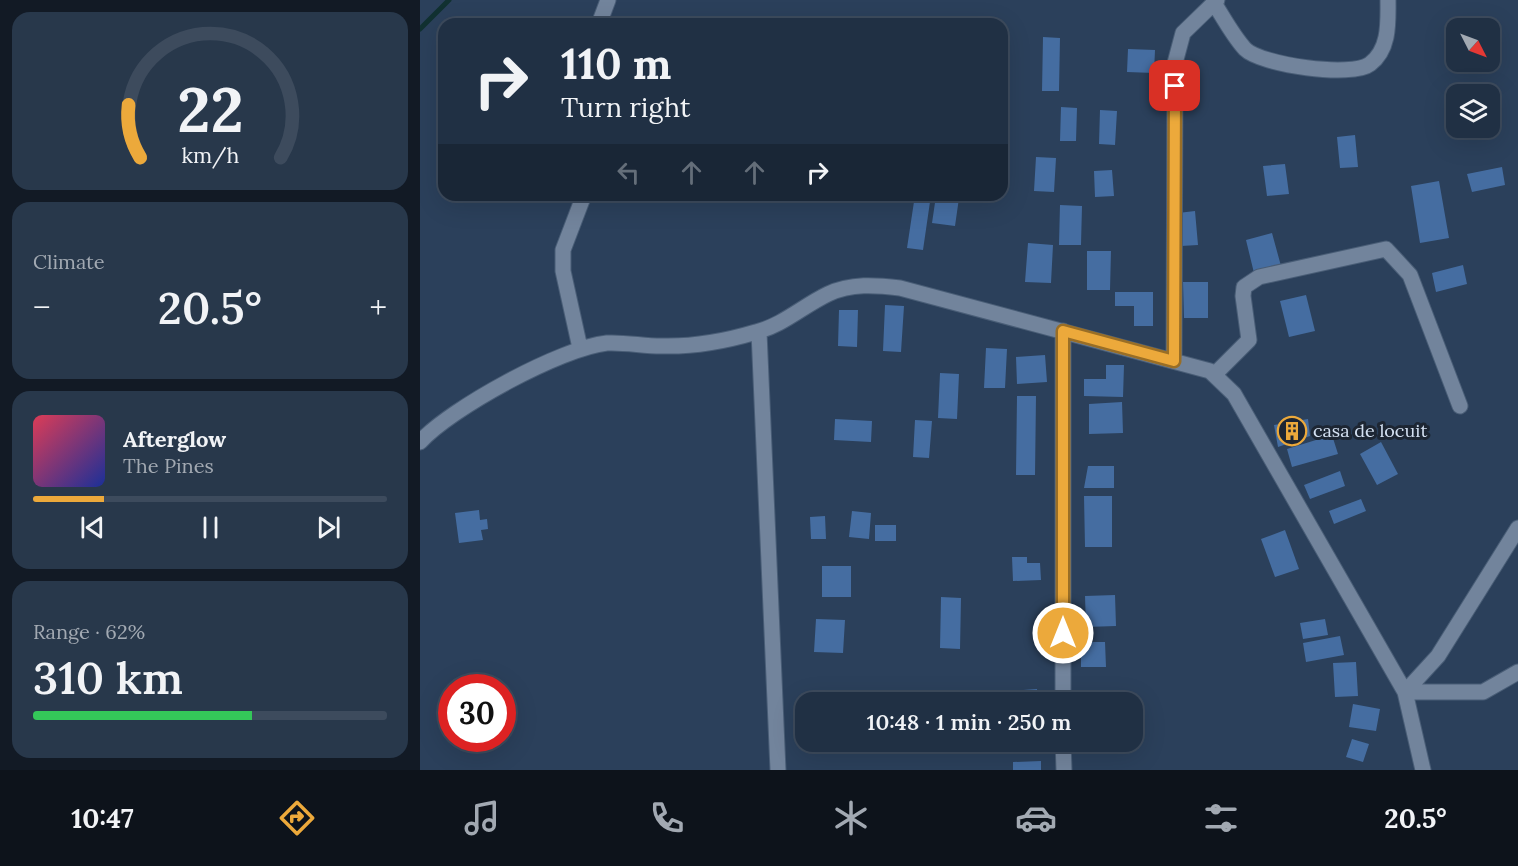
<!DOCTYPE html>
<html lang="en">
<head>
<meta charset="utf-8">
<style>
  :root { --surface:#203044; --page:#28384b; --text:#f1f3f6; --muted:#a2a9b2; --line:#3d4b5d; --accent:#eca93b }
  body { margin:0; font-family:Lora,serif; background:var(--page); color:var(--text); height:100vh; display:flex; flex-direction:column; font-size:22px; white-space:nowrap }
  * { box-sizing:border-box; margin:0 }
  p { font-size:20px; color:var(--muted) }
  .icon { flex:none; width:33px; height:33px; fill:none; stroke:currentColor; stroke-width:2; stroke-linecap:round; stroke-linejoin:round }
  .map { position:relative; flex:1; overflow:hidden }
  .drawer { display:flex; flex-direction:column; gap:12px; padding:12px; background:#121a25; width:420px }
  .drawer>* { flex:none }
  .guide { position:absolute; left:18px; top:18px; width:570px; height:183px; border-radius:18px; box-shadow:0 6px 24px #0002,0 0 0 2px var(--line); background:#203044; color:var(--text); overflow:hidden }
  .needle { width:39px; rotate:132deg }
  .controls { position:absolute; left:1026px; top:18px; display:grid; gap:12px }
  .controls a { display:grid; place-items:center; width:54px; height:54px; border-radius:12px; background:var(--surface); box-shadow:0 6px 24px #0002,0 0 0 2px var(--line); font-size:30px }
  .speed { position:absolute; left:18px; top:674px; display:flex; gap:12px; font-size:30px; font-weight:700; text-align:center }
  .speed>* { display:grid; place-content:center; width:78px; height:78px; border-radius:50%; background:var(--surface); box-shadow:0 6px 24px #0002,0 0 0 2px var(--line); line-height:1 }
  .speed .limit { border:9px solid #d22; background:#fff; color:#111 }
  .pin { position:absolute; display:grid; place-items:center; width:51px; height:51px; color:#fff; margin:-26px; border-radius:12px; box-shadow:0 3px 9px #0006 }
  .me { position:absolute; width:66px; margin:-33px; rotate:0deg; stroke-linejoin:round; filter:drop-shadow(0 0 4px #0008) }
  .turn { display:flex; align-items:center; gap:21px; height:126px; padding:0 24px; font-size:27px }
  .turn .icon { width:78px; height:78px; stroke-width:2.5 }
  .turn b { display:block; font-size:42px; line-height:51px }
  .lanes { display:flex; align-items:center; height:57px; padding:0 24px; background:#0003; justify-content:center; gap:30px; direction:ltr }
  .lanes .off { opacity:.35 }
  .big { font-size:45px; font-weight:600; line-height:1.1 }
  .drawer .card { flex:1; display:flex; flex-direction:column; justify-content:center; gap:9px; min-width:0; padding:0 21px; border-radius:18px; background:var(--page) }
  .drawer .dial { align-items:center; gap:0 }
  .dial svg { height:156px; overflow:visible; fill:none; stroke:var(--line); stroke-width:7; stroke-linecap:round; text-anchor:middle }
  .dial text { fill:var(--text); stroke:none }
  .song { display:flex; align-items:center; gap:18px }
  .cover { width:72px; height:72px; border-radius:9px; background:linear-gradient(135deg,hsl(350 70% 55%),hsl(230 70% 35%)) }
  .played { height:6px; border-radius:3px; background:linear-gradient(90deg,var(--accent) 20%,var(--line) 20%) }
  .keys { display:flex; justify-content:space-around; direction:ltr }
  .heat { display:flex; justify-content:space-between; align-items:center; font-size:33px; direction:ltr }
  .charge { height:9px; border-radius:4px; background:linear-gradient(90deg,#34c759 62%,var(--line) 0) }
  .trip { position:absolute; left:375px; top:692px; width:348px; height:60px; border-radius:18px; background:var(--surface); box-shadow:0 6px 24px #0002,0 0 0 2px var(--line); font-weight:600; line-height:60px; text-align:center }
  .tabs { display:flex; height:96px; justify-content:space-around; align-items:center; background:#0d131b; color:var(--muted) }
  .tabs .icon { width:42px; height:42px }
  .tabs .active { color:var(--accent) }
  .tabs b { font-size:27px; color:var(--text) }
  main { display:flex; flex:1; min-height:0 }
  .map>svg:first-child { display:block }
  .lines { fill:none; stroke-linecap:round; stroke-linejoin:round }
  .stream { stroke:#113131; stroke-width:5 }
  .building { fill:#456da1 }
  .minor-casing { stroke:#495d76; stroke-width:17 }
  .minor { stroke:#72849c; stroke-width:15 }
  .route-casing { stroke:#996e26; stroke-width:15 }
  .route { stroke:#eca93b; stroke-width:10 }
  .labels { text-anchor:middle; stroke-width:6; stroke-linejoin:round; paint-order:stroke }
  .poi-label { font-size:18px; fill:#d4e1f2; stroke:#1d2633; text-anchor:start }
</style>
</head>
<body>
<main>
<section class="drawer">
<div class="card dial"><svg viewBox="0 0 100 80">
<path d="M14 69A42 42 0 1 1 86 69"/>
<path d="M14 69A42 42 0 0 1 8 42" stroke="#eca93b"/>
<text x="50" y="56" font-size="32" font-weight="700">22</text>
<text x="50" y="72" font-size="11">km/h</text>
</svg></div>
<div class="card"><p>Climate</p>
<div class="heat"><a>−</a><b class="big">20.5°</b><a>+</a></div>
</div>
<div class="card">
<div class="song"><i class="cover"></i><div><b>Afterglow</b><p>The Pines</p></div></div>
<div class="played"></div>
<div class="keys"><svg class="icon" aria-label="previous" viewBox="0 0 24 24"><path d="M18 5L8 12l10 7zM5 5v14"/></svg><svg class="icon" aria-label="pause" viewBox="0 0 24 24"><path d="M8 5v14M16 5v14"/></svg><svg class="icon" aria-label="next" viewBox="0 0 24 24"><path d="M6 5l10 7-10 7zM19 5v14"/></svg></div>
</div>
<div class="card"><p>Range · 62%</p><b class="big">310 km</b><div class="charge"></div></div>
</section>
<div class="map">
<svg width="1098" height="770" viewBox="0 0 1098 770">
  <rect width="100%" height="100%" fill="#2b405b"/>
  <g class="lines">
    <path class="stream" d="M0 29 29 0"/>
  </g>
  <path class="building" d="M623 37 640 38 639 91H622Z
    M708 49 735 50 734 73 707 72Z
    M641 107 657 108 656 141H640Z
    M680 110 697 111 695 145 679 144Z
    M935 135 938 167 920 168 917 137Z
    M616 157 636 158 634 192 614 191Z
    M865 164 869 194 847 196 843 166Z
    M1082 167 1085 185 1052 192 1047 174Z
    M692 170 694 196 675 197 674 171Z
    M1019 181 1029 238 1000 243 991 186Z
    M495 195H511L503 250 487 248Z
    M516 196 539 198 535 226 512 223Z
    M640 205 662 206 661 245H639Z
    M775 211 778 245 761 246 758 213Z
    M852 233 861 266 834 273 826 240Z
    M608 243 633 245 631 283 605 282Z
    M667 251H691L690 290H667Z
    M1043 265 1047 284 1016 292 1012 273Z
    M763 282H788V318H764Z
    M695 292H733V326H714V306H695Z
    M886 295 895 331 869 337 860 301Z
    M465 305 484 306 481 352 463 351Z
    M419 310H438L437 347 418 346Z
    M566 348 587 349 585 388H564Z
    M625 355 627 382 597 384 596 357Z
    M686 365H704L703 397 664 396V379H686Z
    M520 373 539 374 537 419 518 418Z
    M597 396H616L615 475H596Z
    M702 402 703 433 669 434V404Z
    M415 419 452 421 451 442 414 440Z
    M888 419 890 436 858 447 854 425Z
    M495 420 512 421 509 458 493 457Z
    M912 435 918 454 872 467 867 449Z
    M961 442 978 474 957 485 940 454Z
    M668 466H694V488H664Z
    M920 471 925 486 890 499 884 485Z
    M664 496H692V547H665Z
    M941 499 946 511 914 524 909 511Z
    M59 510 60 520 67 519 68 529 61 530 63 540 39 543 35 513Z
    M432 511 451 513 449 539 429 537Z
    M405 516 406 539H391L390 517Z
    M455 525H476V541H455Z
    M865 530 879 569 855 577 841 539Z
    M592 557H607V563H620L621 580 593 581Z
    M402 566H431V597H402Z
    M695 595 696 626 666 627 665 596Z
    M521 597 541 598 540 649 520 648Z
    M396 619 425 620 423 653 394 652Z
    M905 619 908 635 883 639 880 623Z
    M920 636 924 655 886 662 883 643Z
    M661 642H685L686 667H661Z
    M936 662 938 696 915 697 913 663Z
    M617 689 618 702H590V691Z
    M395 693H427L426 702H395Z
    M933 704 960 709 956 731 929 727Z
    M932 739 949 744 943 762 926 757Z
    M666 741H693V754H666Z
    M621 761V770H593V762Z"/>
  <g class="lines">
    <g class="minor-casing">
      <path id="minor" d="M794 3C803 17 813 36 825 49 841 65 932 78 950 64 970 49 968 22 968 0
        M179 24 188 0
        M339 332 358 770
        M160 348 143 271V250L164 195
        M754 361 755 63 763 33 797 0
        M794 375 829 340 823 296 824 287 839 277 966 249 990 275 1040 406
        M0 442C31 408 141 348 187 343 205 342 223 346 241 346 273 347 306 341 336 332 363 325 383 306 408 294 431 283 456 285 480 288L790 371 814 394 985 692 1003 770
        M985 692 1018 656 1098 528
        M985 692H1063L1098 672
        M643 702V331
        M643 741 644 770"/>
    </g>
    <use href="#minor" class="minor"/>
  </g>
  <g class="lines">
    <g class="route-casing">
      <path id="route" d="M643 633V331L754 361 755 86"/>
    </g>
    <use href="#route" class="route"/>
  </g>
  <defs>
    <g id="building-ring" transform="scale(1.5)"><circle r="9.5" fill="#1d2633" stroke="#eca93b" stroke-width="1.5"/><path d="M-4-6H4V6H1V3H-1V6H-4ZM-2.5-4.3h1.7v1.8h-1.7ZM.8-4.3h1.7v1.8H.8ZM-2.5-1h1.7V.8h-1.7ZM.8-1h1.7V.8H.8Z" fill="#eca93b"/></g>
  </defs>
  <g fill-rule="evenodd">
    <use href="#building-ring" x="872" y="431"/>
  </g>
  <g class="labels">
    <g class="poi-label">
      <text x="893" y="437">casa de locuit</text>
    </g>
  </g>
</svg>
<div class="controls">
<a><svg class="needle" viewBox="-14 -14 28 28"><path d="M0-13l5 13h-10z" fill="#e53935"/><path d="M0 13l5-13h-10z" fill="#a2a9b2"/></svg></a>
<a><svg class="icon" aria-label="layers" viewBox="0 0 24 24"><path d="M12 4l9 5-9 5-9-5zM3 14l9 5 9-5"/></svg></a>
</div>
<div class="speed"><div class="limit">30</div></div>
<div class="pin" style="left:755px;top:86px;background:#d93025"><svg class="icon" aria-label="arrive" viewBox="0 0 24 24"><path d="M6 21V4h12l-3 4 3 4H6"/></svg></div>
<svg class="me" style="left:643px;top:633px" viewBox="-20 -20 40 40"><circle r="17" fill="#eca93b" stroke="#fff" stroke-width="3"/><path d="M0-11L8 9 0 5-8 9z" fill="#fff"/></svg>
<div class="trip">10:48 · 1 min · 250 m</div>
<div class="guide">
<div class="turn"><svg class="icon" aria-label="right" viewBox="0 0 24 24"><path d="M7 20v-9h11M14 6l5 5-5 5"/></svg><div><b>110 m</b>Turn right</div></div>
<div class="lanes"><svg class="icon off" aria-label="left" viewBox="0 0 24 24"><path d="M17 20v-9H6M10 6l-5 5 5 5"/></svg><svg class="icon off" aria-label="ahead" viewBox="0 0 24 24"><path d="M12 20V5M6 11l6-6 6 6"/></svg><svg class="icon off" aria-label="ahead" viewBox="0 0 24 24"><path d="M12 20V5M6 11l6-6 6 6"/></svg><svg class="icon" aria-label="right" viewBox="0 0 24 24"><path d="M7 20v-9h11M14 6l5 5-5 5"/></svg></div>
</div>
</div>
</main>
<nav class="tabs">
<b>10:47</b>
<svg class="icon active" aria-label="directions" viewBox="0 0 24 24"><path d="M12 3l9 9-9 9-9-9zM9 14v-3h6M13 9l2 2-2 2"/></svg>
<svg class="icon" aria-label="music" viewBox="0 0 24 24"><path d="M9 18V5l10-2v13"/><circle cx="6" cy="18" r="3"/><circle cx="16" cy="16" r="3"/></svg>
<svg class="icon" aria-label="phone" viewBox="0 0 24 24"><path d="M5 4h4l2 5-3 2q2 4 5 5l2-3 5 2v4C11 20 4 13 5 4z"/></svg>
<svg class="icon" aria-label="climate" viewBox="0 0 24 24"><path d="M12 3v18M4 7l16 10M4 17L20 7"/></svg>
<svg class="icon" aria-label="car" viewBox="0 0 24 24"><path d="M5 17H2v-5l4-1 3-4h7l3 4 3 1v5h-3M9 17h6M6 11h13"/><circle cx="7" cy="17" r="2"/><circle cx="17" cy="17" r="2"/></svg>
<svg class="icon" aria-label="filters" viewBox="0 0 24 24"><path d="M4 7h16M4 17h16"/><circle cx="9" cy="7" r="2"/><circle cx="15" cy="17" r="2"/></svg>
<b>20.5°</b>
</nav>
</body>
</html>
